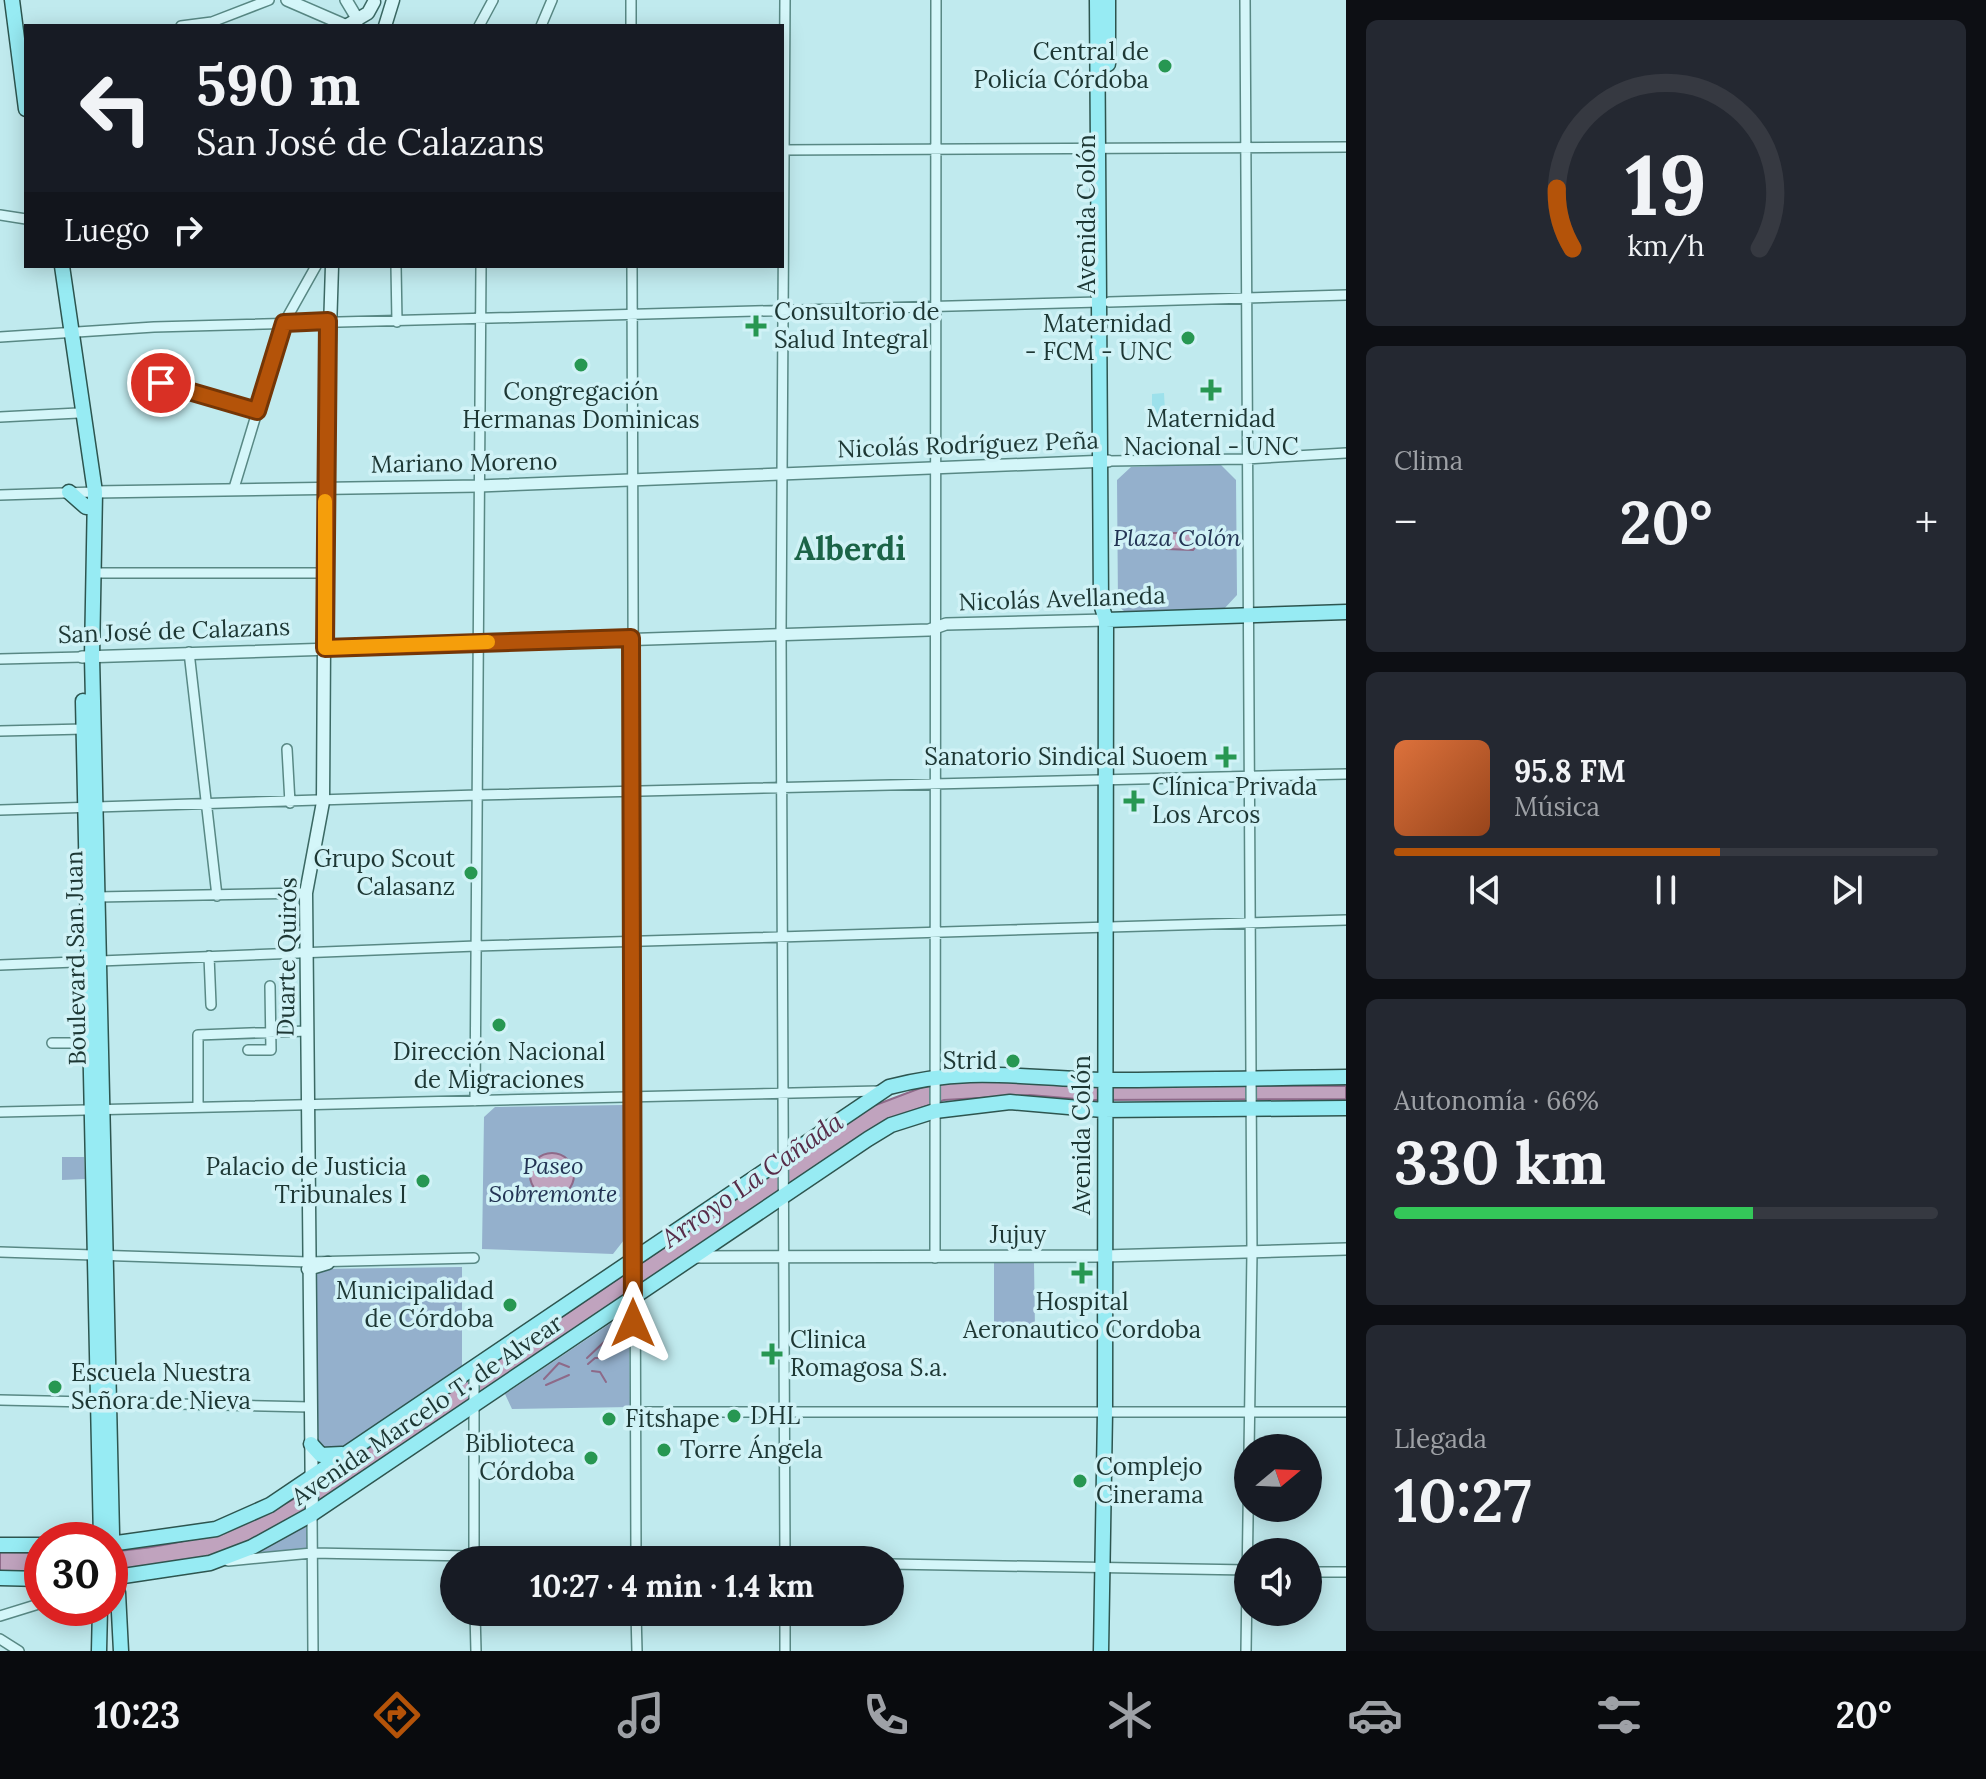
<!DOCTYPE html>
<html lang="es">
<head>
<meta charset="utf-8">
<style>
  :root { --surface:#171b24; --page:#242831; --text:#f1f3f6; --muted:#9ea1a6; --line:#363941; --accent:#b45309 }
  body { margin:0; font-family:Lora,serif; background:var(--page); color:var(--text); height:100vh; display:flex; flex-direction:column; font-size:30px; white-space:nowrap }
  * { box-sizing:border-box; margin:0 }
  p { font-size:26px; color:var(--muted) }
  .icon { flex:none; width:44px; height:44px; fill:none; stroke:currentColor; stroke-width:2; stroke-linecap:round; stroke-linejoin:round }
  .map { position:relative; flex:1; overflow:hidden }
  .panel { display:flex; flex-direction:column; gap:20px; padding:20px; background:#0d0f14; width:640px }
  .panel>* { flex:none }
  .banner { position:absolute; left:24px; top:24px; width:760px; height:244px; border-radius:0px; box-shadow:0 4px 20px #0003; background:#171b24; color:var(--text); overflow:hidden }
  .needle { width:52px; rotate:71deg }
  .buttons { position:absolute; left:1234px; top:1434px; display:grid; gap:16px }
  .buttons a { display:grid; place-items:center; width:88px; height:88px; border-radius:50%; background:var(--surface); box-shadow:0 4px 20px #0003; font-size:40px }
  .speed { position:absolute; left:24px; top:1522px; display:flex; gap:16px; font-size:40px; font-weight:700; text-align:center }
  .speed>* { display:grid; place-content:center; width:104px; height:104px; border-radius:50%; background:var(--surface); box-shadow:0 4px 20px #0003; line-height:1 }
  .speed .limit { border:12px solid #d22; background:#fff; color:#111 }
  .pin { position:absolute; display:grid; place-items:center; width:68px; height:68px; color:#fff; margin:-34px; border:4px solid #fff; border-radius:50%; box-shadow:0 2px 8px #0007 }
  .me { position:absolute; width:88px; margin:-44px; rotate:0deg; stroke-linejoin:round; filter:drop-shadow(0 0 6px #0008) }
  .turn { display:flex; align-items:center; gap:28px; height:168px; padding:0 40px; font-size:36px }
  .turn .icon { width:104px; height:104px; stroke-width:2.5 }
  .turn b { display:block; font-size:56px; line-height:68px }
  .then { display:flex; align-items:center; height:76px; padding:0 40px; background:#0003; gap:16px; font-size:30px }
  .big { font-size:60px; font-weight:700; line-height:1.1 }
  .panel .tile { flex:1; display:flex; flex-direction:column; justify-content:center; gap:12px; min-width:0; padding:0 28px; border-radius:12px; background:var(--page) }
  .panel .dial { align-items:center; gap:0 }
  .dial svg { height:208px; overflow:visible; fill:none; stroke:var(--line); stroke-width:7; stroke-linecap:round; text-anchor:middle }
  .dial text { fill:var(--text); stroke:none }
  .song { display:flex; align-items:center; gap:24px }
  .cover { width:96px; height:96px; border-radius:12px; background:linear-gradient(135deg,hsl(20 70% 55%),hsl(20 70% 35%)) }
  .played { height:8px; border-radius:4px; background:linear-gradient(90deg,var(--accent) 60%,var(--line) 60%) }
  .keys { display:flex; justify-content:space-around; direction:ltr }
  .heat { display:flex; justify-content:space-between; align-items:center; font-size:44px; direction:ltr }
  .charge { height:12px; border-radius:6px; background:linear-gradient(90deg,#34c759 66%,var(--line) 0) }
  .trip { position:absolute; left:440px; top:1546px; width:464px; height:80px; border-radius:40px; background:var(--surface); box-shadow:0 4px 20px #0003; font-weight:700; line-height:80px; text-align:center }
  .dock { display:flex; height:128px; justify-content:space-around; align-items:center; background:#090b0e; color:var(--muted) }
  .dock .icon { width:56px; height:56px }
  .dock .on { color:var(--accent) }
  .dock b { font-size:36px; color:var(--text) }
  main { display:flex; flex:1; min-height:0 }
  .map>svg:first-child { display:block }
  .green { fill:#94b0cc }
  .sand { fill:#9de1eb }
  .water { fill:#c0a3be; stroke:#8e6a89; stroke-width:2 }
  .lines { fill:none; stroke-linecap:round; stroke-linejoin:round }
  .stream { stroke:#8e6a89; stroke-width:2 }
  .minor-casing { stroke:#588884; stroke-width:12 }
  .tertiary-casing { stroke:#588884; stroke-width:14 }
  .secondary-casing { stroke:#3b6964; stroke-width:15 }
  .primary-casing { stroke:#2d554f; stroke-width:17 }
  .minor { stroke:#d4f6f9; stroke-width:9 }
  .tertiary { stroke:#d4f6f9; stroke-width:11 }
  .secondary { stroke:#d4f6f9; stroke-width:12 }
  .primary { stroke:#97ebf3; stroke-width:14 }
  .route-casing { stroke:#753606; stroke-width:20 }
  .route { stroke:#b45309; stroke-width:14 }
  .slow { stroke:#f59e0b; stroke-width:14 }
  .poi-dot { fill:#279752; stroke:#d0f2f6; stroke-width:3 }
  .labels { text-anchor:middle; stroke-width:7; stroke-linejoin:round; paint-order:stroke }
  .poi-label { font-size:24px; fill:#1d3734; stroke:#d0f2f6; text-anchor:end }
  .street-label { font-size:24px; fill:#1d3734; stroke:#d0f2f6 }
  .park-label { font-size:24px; font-style:italic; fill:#233454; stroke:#d0f2f6 }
  .water-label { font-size:26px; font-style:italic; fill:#572c49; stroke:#d0f2f6 }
  .district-label { font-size:32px; font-weight:bold; fill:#1b6447; stroke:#d0f2f6 }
</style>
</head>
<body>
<main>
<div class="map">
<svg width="1346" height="1651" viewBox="0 0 1346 1651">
  <rect width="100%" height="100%" fill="#c0eaee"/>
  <path class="green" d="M1220 464 1236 480 1237 595 1223 610 1124 611 1118 606 1117 480 1131 467Z
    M623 1105 624 1240 613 1254 482 1249 484 1117 495 1107Z
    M62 1157H84L85 1179 62 1180Z
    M994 1263H1034L1035 1330H994Z
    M462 1267V1373L344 1449 330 1453 320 1446 316 1435 315 1269Z
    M620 1317 629 1321 630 1407 512 1409 505 1394Z
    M312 1514V1553L234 1554Z"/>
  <path class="sand" d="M1164 393 1166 428H1152V394Z"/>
  <path class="water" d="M1167 533H1193L1198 544 1193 550 1167 549Z
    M1029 1079 1087 1085 1346 1086V1099L1089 1100 1030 1095 944 1100 889 1119 272 1533 200 1561 110 1571V1552C176 1546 235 1533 292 1500L873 1106 931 1084Z
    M530 1175a22 22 0 1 1 44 0a22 22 0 1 1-44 0Z
    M0 1552 42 1553V1572H0Z"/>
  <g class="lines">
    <path class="stream" d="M587 1358 604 1342
      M588 1364 595 1358H604L610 1344
      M592 1371 600 1372 606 1382
      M544 1379 559 1363 569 1367
      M546 1385 569 1375"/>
    <g class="minor-casing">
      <path id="minor" d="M631 0V26
        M785 0 781 633 785 1560
        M1245 0 1252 1253 1246 1651
        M181 26 212 22 269 0
        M479 26 493 0
        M541 26 552 0
        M782 150 1346 147
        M0 215 26 219
        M396 266 397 322
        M632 266 636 1560
        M1109 302 1346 295
        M0 337 154 327 1099 302
        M161 383 257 411
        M0 417 78 413
        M1108 461 1245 459 1346 453
        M234 488 284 323 316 266
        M0 495 95 492
        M92 573H325
        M189 652 217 896
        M0 659 82 657
        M0 731 84 729
        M287 749 290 803
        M0 810 477 795 1346 774
        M97 897 306 893
        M209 956 211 1005
        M0 965 476 946 1346 920
        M52 1043H89
        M248 1050H271L270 986
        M475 1101 481 266
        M198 1106V1035L307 1031
        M0 1112 878 1091
        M0 1252 308 1262 474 1258
        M935 1258 936 0
        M474 1370V1560
        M0 1400 310 1407
        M635 1412H1346
        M312 1514 313 1651
        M228 1561 312 1553 692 1560
        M890 1564 1248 1570
        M1308 1572H1346
        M475 1612 476 1651
        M636 1612 637 1651
        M0 1616 42 1603
        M0 1639 19 1651
        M785 1651V1612"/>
    </g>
    <g class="tertiary-casing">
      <path id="tertiary" d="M287 0 347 26
        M346 0 358 20
        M95 492 479 486 1108 461
        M82 657 929 630 946 624 1106 620
        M694 1257 1104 1256 1346 1249"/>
    </g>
    <g class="secondary-casing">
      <path id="secondary" d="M346 26 368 13 374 2
        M385 26 393 0
        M308 1269 328 1263
        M312 1514 306 893 323 802 325 488 332 266"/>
    </g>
    <g class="primary-casing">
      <path id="primary" d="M12 0 26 109
        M1097 0 1101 604 1106 620 1105 1412 1101 1651
        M1108 0V64
        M62 266 95 492 92 657 113 1578 118 1593 121 1651
        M69 492 86 507
        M1106 620 1346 612
        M83 701 101 1540
        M311 1444 321 1455 342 1454
        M110 1544 216 1529 270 1505 889 1087C972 1065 1026 1079 1107 1080 1187 1080 1267 1078 1346 1077
        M0 1545H42
        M0 1578 42 1579
        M110 1578 210 1563 252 1547 312 1514 868 1139 891 1125 935 1111 1010 1102 1103 1110 1346 1108
        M99 1651 100 1608"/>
    </g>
    <use href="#minor" class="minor"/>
    <use href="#tertiary" class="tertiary"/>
    <use href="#secondary" class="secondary"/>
    <use href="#primary" class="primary"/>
  </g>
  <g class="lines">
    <g class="route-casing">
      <path id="route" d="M161 383 257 411 284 323 328 321 325 648 631 638 633 1323"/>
    </g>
    <use href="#route" class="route"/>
    <path class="slow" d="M325 501V648L488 642"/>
  </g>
  <g class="poi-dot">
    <circle cx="1165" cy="66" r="8"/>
    <path d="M752 314h8v8h8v8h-8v8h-8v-8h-8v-8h8z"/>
    <circle cx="1188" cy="338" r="8"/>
    <circle cx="581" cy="365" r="8"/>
    <path d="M1207 378h8v8h8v8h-8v8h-8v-8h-8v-8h8z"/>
    <path d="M1222 745h8v8h8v8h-8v8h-8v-8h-8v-8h8z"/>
    <path d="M1130 789h8v8h8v8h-8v8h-8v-8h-8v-8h8z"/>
    <circle cx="471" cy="873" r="8"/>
    <circle cx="499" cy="1025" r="8"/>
    <circle cx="1013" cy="1061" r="8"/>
    <circle cx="423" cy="1181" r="8"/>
    <path d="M1078 1261h8v8h8v8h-8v8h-8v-8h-8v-8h8z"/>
    <circle cx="510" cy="1305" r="8"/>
    <path d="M768 1342h8v8h8v8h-8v8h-8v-8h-8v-8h8z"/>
    <circle cx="55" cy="1387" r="8"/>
    <circle cx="734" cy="1416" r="8"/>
    <circle cx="609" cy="1419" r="8"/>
    <circle cx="664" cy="1450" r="8"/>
    <circle cx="591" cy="1458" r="8"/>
    <circle cx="1080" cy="1481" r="8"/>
  </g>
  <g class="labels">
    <g class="poi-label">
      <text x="1149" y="60">Central de<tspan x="1149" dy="28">Policía Córdoba</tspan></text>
      <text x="774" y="320" text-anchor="start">Consultorio de<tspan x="774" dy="28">Salud Integral</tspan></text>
      <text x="1172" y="332">Maternidad<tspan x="1172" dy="28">- FCM - UNC</tspan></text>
      <text x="581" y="400" text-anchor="middle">Congregación<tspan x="581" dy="28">Hermanas Dominicas</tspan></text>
      <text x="1211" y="427" text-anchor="middle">Maternidad<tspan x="1211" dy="28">Nacional - UNC</tspan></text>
      <text x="1208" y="765">Sanatorio Sindical Suoem</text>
      <text x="1152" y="795" text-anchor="start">Clínica Privada<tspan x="1152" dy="28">Los Arcos</tspan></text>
      <text x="455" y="867">Grupo Scout<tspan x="455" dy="28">Calasanz</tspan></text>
      <text x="499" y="1060" text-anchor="middle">Dirección Nacional<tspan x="499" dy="28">de Migraciones</tspan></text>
      <text x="997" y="1069">Strid</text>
      <text x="407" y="1175">Palacio de Justicia<tspan x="407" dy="28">Tribunales I</tspan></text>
      <text x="494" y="1299">Municipalidad<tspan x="494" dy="28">de Córdoba</tspan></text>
      <text x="1082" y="1310" text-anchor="middle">Hospital<tspan x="1082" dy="28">Aeronautico Cordoba</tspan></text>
      <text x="790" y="1348" text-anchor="start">Clinica<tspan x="790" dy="28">Romagosa S.a.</tspan></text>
      <text x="71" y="1381" text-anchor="start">Escuela Nuestra<tspan x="71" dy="28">Señora de Nieva</tspan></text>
      <text x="750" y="1424" text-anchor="start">DHL</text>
      <text x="625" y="1427" text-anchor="start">Fitshape</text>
      <text x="575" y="1452">Biblioteca<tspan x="575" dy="28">Córdoba</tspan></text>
      <text x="680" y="1458" text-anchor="start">Torre Ángela</text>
      <text x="1096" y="1475" text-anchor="start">Complejo<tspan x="1096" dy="28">Cinerama</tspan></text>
    </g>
    <g class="street-label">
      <text transform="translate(1087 214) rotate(-90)" y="8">Avenida Colón</text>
      <text transform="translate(968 445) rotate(-2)" y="8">Nicolás Rodríguez Peña</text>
      <text transform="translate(464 463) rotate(-1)" y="8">Mariano Moreno</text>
      <text transform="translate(1062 599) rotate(-2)" y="8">Nicolás Avellaneda</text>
      <text transform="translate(174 631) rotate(-2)" y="8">San José de Calazans</text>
      <text transform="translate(287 957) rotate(-89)" y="8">Duarte Quirós</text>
      <text transform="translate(76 958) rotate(-91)" y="8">Boulevard San Juan</text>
      <text transform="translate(1082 1135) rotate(-90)" y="8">Avenida Colón</text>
      <text x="1018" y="1243">Jujuy</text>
      <text transform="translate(427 1410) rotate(-34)" y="8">Avenida Marcelo T. de Alvear</text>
    </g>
    <g class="park-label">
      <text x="1177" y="546">Plaza Colón</text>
      <text x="553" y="1174">Paseo<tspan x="553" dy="28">Sobremonte</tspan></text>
    </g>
    <g class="water-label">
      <text transform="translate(752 1180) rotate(-35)" y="9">Arroyo La Cañada</text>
    </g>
    <g class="district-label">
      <text x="850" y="560">Alberdi</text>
    </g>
  </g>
</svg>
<div class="buttons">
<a><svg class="needle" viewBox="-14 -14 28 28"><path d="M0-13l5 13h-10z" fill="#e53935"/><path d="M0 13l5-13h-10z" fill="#9ea1a6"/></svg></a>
<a><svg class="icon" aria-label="sound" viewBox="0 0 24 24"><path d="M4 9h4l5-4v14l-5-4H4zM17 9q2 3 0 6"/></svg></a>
</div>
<div class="speed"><div class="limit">30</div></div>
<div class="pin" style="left:161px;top:383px;background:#d93025"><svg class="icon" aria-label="arrive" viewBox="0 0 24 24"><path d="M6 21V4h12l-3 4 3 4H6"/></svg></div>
<svg class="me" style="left:633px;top:1323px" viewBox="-20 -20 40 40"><path d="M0-17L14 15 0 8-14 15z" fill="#b45309" stroke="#fff" stroke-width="4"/></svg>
<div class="trip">10:27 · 4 min · 1.4 km</div>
<div class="banner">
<div class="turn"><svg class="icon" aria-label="left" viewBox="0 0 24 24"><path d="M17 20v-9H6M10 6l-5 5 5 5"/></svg><div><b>590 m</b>San José de Calazans</div></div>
<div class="then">Luego<svg class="icon" aria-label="right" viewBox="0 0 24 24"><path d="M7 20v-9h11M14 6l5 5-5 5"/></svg></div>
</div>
</div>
<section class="panel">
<div class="tile dial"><svg viewBox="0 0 100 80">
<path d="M14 69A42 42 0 1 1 86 69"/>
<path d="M14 69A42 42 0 0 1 8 46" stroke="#b45309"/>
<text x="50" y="56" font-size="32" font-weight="700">19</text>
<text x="50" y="72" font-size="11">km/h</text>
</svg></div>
<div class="tile"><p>Clima</p>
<div class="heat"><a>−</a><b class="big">20°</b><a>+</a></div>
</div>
<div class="tile">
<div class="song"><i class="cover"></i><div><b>95.8 FM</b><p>Música</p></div></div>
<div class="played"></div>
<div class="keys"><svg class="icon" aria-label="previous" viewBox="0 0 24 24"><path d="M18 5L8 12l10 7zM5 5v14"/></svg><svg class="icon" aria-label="pause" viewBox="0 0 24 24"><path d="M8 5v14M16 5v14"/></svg><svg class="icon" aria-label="next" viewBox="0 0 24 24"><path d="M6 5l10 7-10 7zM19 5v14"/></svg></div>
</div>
<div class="tile"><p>Autonomía · 66%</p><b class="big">330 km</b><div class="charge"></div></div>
<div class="tile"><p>Llegada</p><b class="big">10:27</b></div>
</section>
</main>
<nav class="dock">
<b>10:23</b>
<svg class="icon on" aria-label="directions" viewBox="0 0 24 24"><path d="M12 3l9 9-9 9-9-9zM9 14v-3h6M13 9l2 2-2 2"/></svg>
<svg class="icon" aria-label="music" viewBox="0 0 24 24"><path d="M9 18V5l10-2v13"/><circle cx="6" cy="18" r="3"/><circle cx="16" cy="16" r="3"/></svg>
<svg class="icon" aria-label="phone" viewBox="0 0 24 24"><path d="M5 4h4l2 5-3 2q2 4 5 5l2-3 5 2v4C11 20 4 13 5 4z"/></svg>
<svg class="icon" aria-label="climate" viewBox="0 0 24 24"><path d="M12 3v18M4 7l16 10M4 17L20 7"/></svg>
<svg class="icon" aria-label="car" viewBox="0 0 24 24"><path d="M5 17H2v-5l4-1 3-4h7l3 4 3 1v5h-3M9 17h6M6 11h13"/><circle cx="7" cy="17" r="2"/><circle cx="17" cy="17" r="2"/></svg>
<svg class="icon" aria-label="filters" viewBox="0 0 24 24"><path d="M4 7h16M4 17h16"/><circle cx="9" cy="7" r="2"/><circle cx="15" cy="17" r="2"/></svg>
<b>20°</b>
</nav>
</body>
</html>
